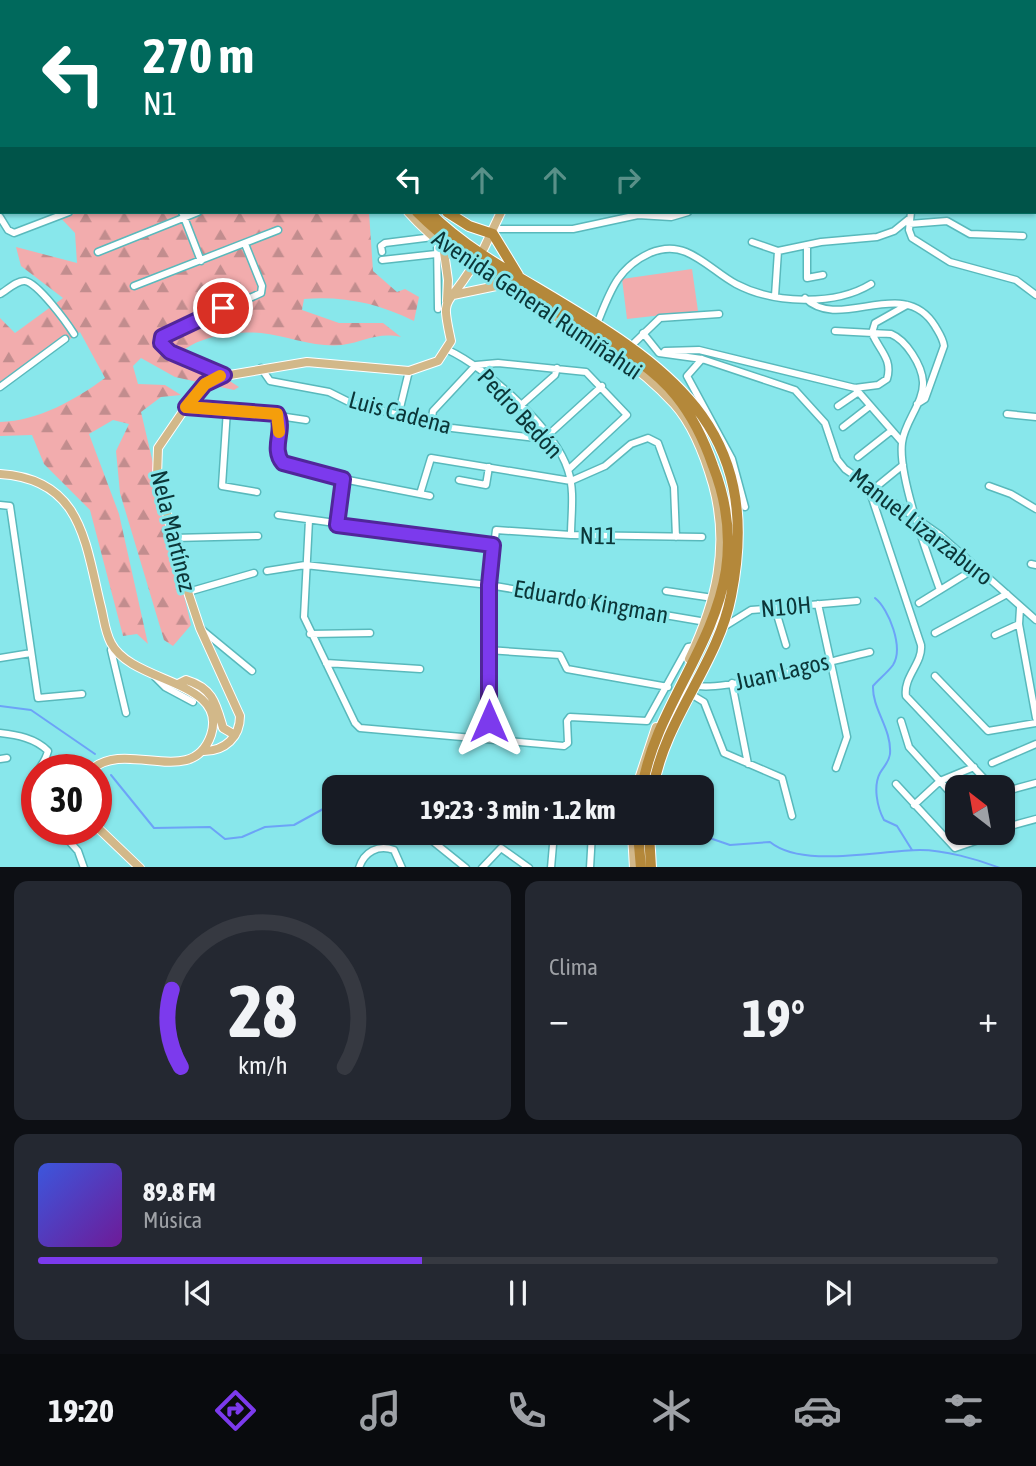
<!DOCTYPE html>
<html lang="es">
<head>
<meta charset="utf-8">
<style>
  :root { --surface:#171b24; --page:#242831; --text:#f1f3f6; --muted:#9ea1a6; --line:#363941; --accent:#7c3aed }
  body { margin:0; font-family:"Asap Condensed",sans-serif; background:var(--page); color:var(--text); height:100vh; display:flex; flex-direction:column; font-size:26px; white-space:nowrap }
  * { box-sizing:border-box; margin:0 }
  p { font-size:23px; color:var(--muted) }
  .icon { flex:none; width:38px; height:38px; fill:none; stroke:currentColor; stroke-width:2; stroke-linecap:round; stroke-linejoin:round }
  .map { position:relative; height:867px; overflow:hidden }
  .drawer { display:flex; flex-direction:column; gap:14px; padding:14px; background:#0d0f14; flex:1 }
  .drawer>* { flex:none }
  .guide { position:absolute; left:0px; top:0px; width:1036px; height:214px; box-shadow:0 2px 5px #0004; background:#00695c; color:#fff; overflow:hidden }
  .needle { width:46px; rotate:329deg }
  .tools { position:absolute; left:945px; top:775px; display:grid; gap:14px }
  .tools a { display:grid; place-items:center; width:70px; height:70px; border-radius:14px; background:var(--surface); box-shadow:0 2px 5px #0004; font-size:35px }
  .speed { position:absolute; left:21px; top:754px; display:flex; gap:14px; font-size:35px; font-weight:700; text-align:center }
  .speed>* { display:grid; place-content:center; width:91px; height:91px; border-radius:50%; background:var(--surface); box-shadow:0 2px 5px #0004; line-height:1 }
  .speed .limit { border:10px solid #d22; background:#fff; color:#111 }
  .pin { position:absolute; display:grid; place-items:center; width:60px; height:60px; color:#fff; margin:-30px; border:4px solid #fff; border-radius:50%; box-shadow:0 2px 7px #0007 }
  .me { position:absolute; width:77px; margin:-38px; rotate:0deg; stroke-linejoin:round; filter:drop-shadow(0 0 5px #0008) }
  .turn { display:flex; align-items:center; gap:24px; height:147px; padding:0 28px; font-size:32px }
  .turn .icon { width:91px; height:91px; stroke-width:2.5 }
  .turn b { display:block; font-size:49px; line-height:60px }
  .lanes { display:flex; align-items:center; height:66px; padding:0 28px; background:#0003; justify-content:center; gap:35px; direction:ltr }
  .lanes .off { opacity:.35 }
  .big { font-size:52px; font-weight:700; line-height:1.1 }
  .drawer .card { flex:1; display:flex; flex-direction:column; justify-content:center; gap:10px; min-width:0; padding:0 24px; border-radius:14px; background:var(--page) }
  .drawer .dial { align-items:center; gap:0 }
  .dial svg { height:182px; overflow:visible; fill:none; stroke:var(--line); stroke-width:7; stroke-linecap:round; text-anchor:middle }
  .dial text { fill:var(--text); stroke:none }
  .song { display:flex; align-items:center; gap:21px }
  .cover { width:84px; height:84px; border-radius:10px; background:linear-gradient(135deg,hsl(230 70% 55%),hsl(280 70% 35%)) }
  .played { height:7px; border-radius:4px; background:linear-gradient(90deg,var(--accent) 40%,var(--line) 40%) }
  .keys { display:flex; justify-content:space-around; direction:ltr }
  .heat { display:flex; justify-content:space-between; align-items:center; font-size:38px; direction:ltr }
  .drawer .tiles { flex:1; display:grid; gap:14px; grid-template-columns:1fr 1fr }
  .card:last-child { grid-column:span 2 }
  .trip { position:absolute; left:322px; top:775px; width:392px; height:70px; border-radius:14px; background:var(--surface); box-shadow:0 2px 5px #0004; font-weight:700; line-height:70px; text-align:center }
  .dock { display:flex; height:112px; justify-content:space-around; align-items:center; background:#090b0e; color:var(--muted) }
  .dock .icon { width:49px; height:49px }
  .dock .active { color:var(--accent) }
  .dock b { font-size:32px; color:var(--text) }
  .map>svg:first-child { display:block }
  .forest { fill:url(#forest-firs) }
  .garden { fill:#f2acad }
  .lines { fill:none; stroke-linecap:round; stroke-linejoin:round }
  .stream { stroke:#6ca3f7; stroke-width:2 }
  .minor-casing { stroke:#59b9bc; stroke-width:9 }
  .major-casing { stroke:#fff; stroke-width:10 }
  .highway-casing { stroke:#fff; stroke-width:12 }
  .minor { stroke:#fff; stroke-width:6 }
  .major { stroke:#d2b889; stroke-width:8 }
  .highway { stroke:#b4883a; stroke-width:10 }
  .route-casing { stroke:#51269a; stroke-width:18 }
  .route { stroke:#7c3aed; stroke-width:12 }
  .slow { stroke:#f59e0b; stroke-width:12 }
  .labels { text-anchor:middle; stroke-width:6; stroke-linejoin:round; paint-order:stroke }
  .street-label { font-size:24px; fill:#0b3638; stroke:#88e7eb }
</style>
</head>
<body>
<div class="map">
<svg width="1036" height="868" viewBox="0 0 1036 868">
  <defs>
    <pattern id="forest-firs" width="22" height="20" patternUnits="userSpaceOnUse" patternTransform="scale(1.75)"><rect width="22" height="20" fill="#f2acad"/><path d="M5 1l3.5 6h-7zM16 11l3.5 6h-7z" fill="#c28d8e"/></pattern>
  </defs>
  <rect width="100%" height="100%" fill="#88e7eb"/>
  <path class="forest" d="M55 212H369L373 271 397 292 405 289 419 297 414 321C377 303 344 296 304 299L302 310 339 323H383L401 337C376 332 365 342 342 345 316 348 287 336 261 333 238 331 200 336 183 351L239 387 234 390 175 377 141 358 133 366 138 384 165 385 181 395 161 397 141 412 191 625 173 646 164 640 120 493 116 451 129 424 113 420 89 434 119 514 148 644 137 634 123 636 90 510 44 464 32 435 0 436V422C38 421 75 400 105 378L80 332 0 389V318L15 333 63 298 21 266 16 247 77 263 75 233Z"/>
  <path class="garden" d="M692 269 698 311 627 319 622 279Z"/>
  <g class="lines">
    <path class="stream" d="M82 2 85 0
      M0 12 2 13
      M1034 140 1036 139
      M875 598C889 609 904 648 893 665 888 672 879 679 873 686 872 709 892 729 890 754 889 762 884 766 880 773 873 786 877 807 884 820L897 826 912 850
      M0 706 31 710 95 754
      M111 775 154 828 210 827 225 839 242 837 265 827 294 825 334 803
      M695 833 730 845 770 842C802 868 874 851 920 850 944 850 977 859 1000 868"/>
    <g class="minor-casing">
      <path id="minor" d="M450 0V2
        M541 0V2
        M572 0 573 2
        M629 0V2
        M695 0V2
        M728 0V2
        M874 0 875 2
        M179 2 180 0
        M802 2 817 0
        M1019 2V0
        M1034 18H1036
        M0 80 2 79
        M0 116 2 118
        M0 168 2 167
        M182 212 201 261
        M911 212 909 230 912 238 950 262 1016 280 1036 295
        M0 217 8 230 14 233 69 212
        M909 224 947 221 970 234 1023 236
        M495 229H573L638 215 671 217 688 212
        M437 241 438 309
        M752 242 778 251
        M807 246V278L823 275
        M778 251 821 242 877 237 894 231 910 218
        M98 252 198 212
        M382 252 381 246 385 243 433 237
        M382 260 436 254
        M134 286 278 230
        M0 294C6 291 17 280 25 281 38 283 67 323 74 334
        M775 296 778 251
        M805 298C840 333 903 274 935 326 939 333 943 338 944 346L925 399 917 404
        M597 324C610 292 617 268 650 253 662 248 674 247 686 252 705 260 719 275 736 284 774 304 835 306 871 284
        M835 331 891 334C906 340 922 365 923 382 924 403 904 422 902 443 898 477 928 556 940 590
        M643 333 659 353 702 359 795 390 825 423 837 459 845 469 940 535 1036 620
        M632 345 660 318 719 314
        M448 350C487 368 555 429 568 470 575 491 571 514 571 535
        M665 351 699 350 855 388 878 385 887 379C893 359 879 350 872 333L875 323 907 305
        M702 359 687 376 732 459 745 507
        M261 368 270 381 329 392 351 403 452 428 536 438 547 436 602 386
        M224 375 170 352 161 343 162 337 261 293 262 286 245 244
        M0 387 65 339
        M855 388 902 442
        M520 406 555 375 557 368
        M838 406 857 393
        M186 407 277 414C286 429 270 448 283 463L343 479 336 525
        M227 410 222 486 257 492
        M1007 414 1036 417
        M279 416 306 420
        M398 416 409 371
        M431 424 433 411 476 365 498 363 586 372 627 415 568 470
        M843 427 870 406
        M858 457 891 431
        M903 465 870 492 921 645C923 663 903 677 906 696L993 788
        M343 479 430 496
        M459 480 486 485 489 467
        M989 486 1011 494 1036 509
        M420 494 431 458 571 481 605 466 631 444 648 438 658 443 674 487 676 537
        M0 505 10 506 38 698 82 694
        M278 515 493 545
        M309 520 304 617 355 723 360 728 564 746 568 743 567 721 570 717 647 721 688 647 695 646
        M173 538 258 536
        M1031 564 1036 565
        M267 571 305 565 489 585 706 622
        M666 591 713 598
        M188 592 254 573
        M919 603 971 571
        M818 604 847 737 836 768
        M775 608 786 645
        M1020 608 1019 624 1036 718
        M722 628 751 610 857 601
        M201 629 252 671
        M935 633 1007 594
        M310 634 370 633
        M995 635 1019 624
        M113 647 111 650 126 713
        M488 650 560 655 567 669 668 687
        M0 658 31 653
        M326 663 420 669
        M935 676 988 731 1036 723
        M155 677 165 687 193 702
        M732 683 748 764
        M694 685C720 694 837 659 870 652
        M689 693 704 702 724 753 782 778 792 816
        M901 721 909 747 957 800
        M0 733C17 735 35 738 48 751 42 776 16 779 37 810
        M489 737V585L496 530 571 535 702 537
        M0 759 7 758
        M992 763 1036 744
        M896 784 955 848 999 833
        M1003 792 1036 783
        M914 805 940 781 974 767
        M1003 828 1036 819
        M59 830 78 851 84 868
        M425 835 466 868
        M359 868C364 852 378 844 394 850L402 868
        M482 868 501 848 529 868
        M551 868 554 833
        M590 868 592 833"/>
    </g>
    <g class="major-casing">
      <path id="major" d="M945 0 946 2
        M345 2V0
        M770 2 772 0
        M1034 115H1036
        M408 212C482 295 600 322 674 404 694 426 705 457 713 485 730 547 716 602 689 659
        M443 245 448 280 447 301
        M484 248 501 212
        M453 295 501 285
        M0 474C82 479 85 542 101 607 104 619 105 632 111 643 132 684 229 680 211 735 192 790 126 738 91 770
        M178 684 186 680C213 688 216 704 223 728L235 735
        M204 751C225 751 240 737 240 716L200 628 188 592 157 476 158 448 186 407 212 378 307 362 409 371 438 361 451 341C441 296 445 309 469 272
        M636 788 656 727
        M96 826 140 868
        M632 833 634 868"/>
    </g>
    <g class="highway-casing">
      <path id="highway" d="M353 2 354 0
        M363 2V0
        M417 212C466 261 528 293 587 330 619 349 652 366 676 396 693 417 704 440 713 466 726 499 731 534 726 570 714 648 655 710 642 788
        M429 212C461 244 499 266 537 288 667 365 765 426 731 596 718 664 665 718 653 788
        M447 212 469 226 493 234 518 275
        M638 833 641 868
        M649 833 651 868"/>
    </g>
    <use href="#minor" class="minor"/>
    <use href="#major" class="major"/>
    <use href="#highway" class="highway"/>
  </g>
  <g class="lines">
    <g class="route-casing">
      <path id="route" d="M223 308 162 337 161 343 170 352 224 375 205 384 186 407 277 414C286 429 270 448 283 463L343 479 337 525 493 545 489 585V721"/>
    </g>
    <use href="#route" class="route"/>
    <path class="slow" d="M220 376 205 384 186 407 277 414 279 432"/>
  </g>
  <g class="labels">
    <g class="street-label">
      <text transform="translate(537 305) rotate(34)" y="8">Avenida General Rumiñahui</text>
      <text transform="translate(400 413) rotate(15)" y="8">Luis Cadena</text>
      <text transform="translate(520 414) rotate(47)" y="8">Pedro Bedón</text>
      <text transform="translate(921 527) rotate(38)" y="8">Manuel Lizarzaburo</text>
      <text transform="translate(173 531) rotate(76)" y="8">Nela Martínez</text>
      <text transform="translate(598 536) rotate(1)" y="8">N11</text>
      <text transform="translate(591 602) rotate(10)" y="8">Eduardo Kingman</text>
      <text transform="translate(786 607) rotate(-5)" y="8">N10H</text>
      <text transform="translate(782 672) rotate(-13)" y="8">Juan Lagos</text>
    </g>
  </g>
</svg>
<div class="tools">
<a><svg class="needle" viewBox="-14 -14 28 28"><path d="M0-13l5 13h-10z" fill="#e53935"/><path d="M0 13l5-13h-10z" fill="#9ea1a6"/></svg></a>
</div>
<div class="speed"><div class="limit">30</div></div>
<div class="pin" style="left:223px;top:308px;background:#d93025"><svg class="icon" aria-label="arrive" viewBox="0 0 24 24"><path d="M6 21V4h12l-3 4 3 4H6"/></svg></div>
<svg class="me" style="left:489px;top:721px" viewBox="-20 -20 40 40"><path d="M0-17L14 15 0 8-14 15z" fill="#7c3aed" stroke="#fff" stroke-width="4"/></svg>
<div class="trip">19:23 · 3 min · 1.2 km</div>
<div class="guide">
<div class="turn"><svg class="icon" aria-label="left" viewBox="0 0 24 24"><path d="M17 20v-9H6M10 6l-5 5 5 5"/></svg><div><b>270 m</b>N1</div></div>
<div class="lanes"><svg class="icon" aria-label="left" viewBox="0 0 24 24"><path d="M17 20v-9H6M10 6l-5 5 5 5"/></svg><svg class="icon off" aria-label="ahead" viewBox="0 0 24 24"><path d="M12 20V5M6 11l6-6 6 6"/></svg><svg class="icon off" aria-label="ahead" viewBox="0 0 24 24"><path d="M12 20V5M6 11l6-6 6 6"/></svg><svg class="icon off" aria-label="right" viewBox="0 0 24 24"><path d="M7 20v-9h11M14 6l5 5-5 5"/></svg></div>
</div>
</div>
<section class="drawer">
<div class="tiles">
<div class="card dial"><svg viewBox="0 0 100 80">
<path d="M14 69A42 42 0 1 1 86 69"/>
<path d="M14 69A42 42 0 0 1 10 35" stroke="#7c3aed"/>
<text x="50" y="56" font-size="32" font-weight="700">28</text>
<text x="50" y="72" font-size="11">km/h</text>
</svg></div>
<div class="card"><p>Clima</p>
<div class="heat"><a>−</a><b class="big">19°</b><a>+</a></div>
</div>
<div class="card">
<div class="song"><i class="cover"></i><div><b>89.8 FM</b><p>Música</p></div></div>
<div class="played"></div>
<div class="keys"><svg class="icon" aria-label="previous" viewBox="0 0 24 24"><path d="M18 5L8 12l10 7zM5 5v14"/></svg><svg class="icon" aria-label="pause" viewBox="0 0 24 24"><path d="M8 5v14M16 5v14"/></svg><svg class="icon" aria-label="next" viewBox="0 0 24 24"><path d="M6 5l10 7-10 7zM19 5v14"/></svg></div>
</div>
</div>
</section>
<nav class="dock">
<b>19:20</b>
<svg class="icon active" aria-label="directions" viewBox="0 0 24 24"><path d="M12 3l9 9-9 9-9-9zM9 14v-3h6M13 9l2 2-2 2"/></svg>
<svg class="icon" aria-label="music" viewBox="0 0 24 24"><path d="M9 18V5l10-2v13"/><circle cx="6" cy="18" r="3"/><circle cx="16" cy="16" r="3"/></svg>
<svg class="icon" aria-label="phone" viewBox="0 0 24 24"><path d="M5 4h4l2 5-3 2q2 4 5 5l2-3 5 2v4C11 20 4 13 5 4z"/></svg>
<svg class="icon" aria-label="climate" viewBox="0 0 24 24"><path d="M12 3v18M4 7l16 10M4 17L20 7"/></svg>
<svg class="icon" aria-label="car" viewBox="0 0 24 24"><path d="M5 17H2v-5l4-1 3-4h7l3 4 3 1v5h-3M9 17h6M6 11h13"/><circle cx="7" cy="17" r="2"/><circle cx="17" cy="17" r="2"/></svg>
<svg class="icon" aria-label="filters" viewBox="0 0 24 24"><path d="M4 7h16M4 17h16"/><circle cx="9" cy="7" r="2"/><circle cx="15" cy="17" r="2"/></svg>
</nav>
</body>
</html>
